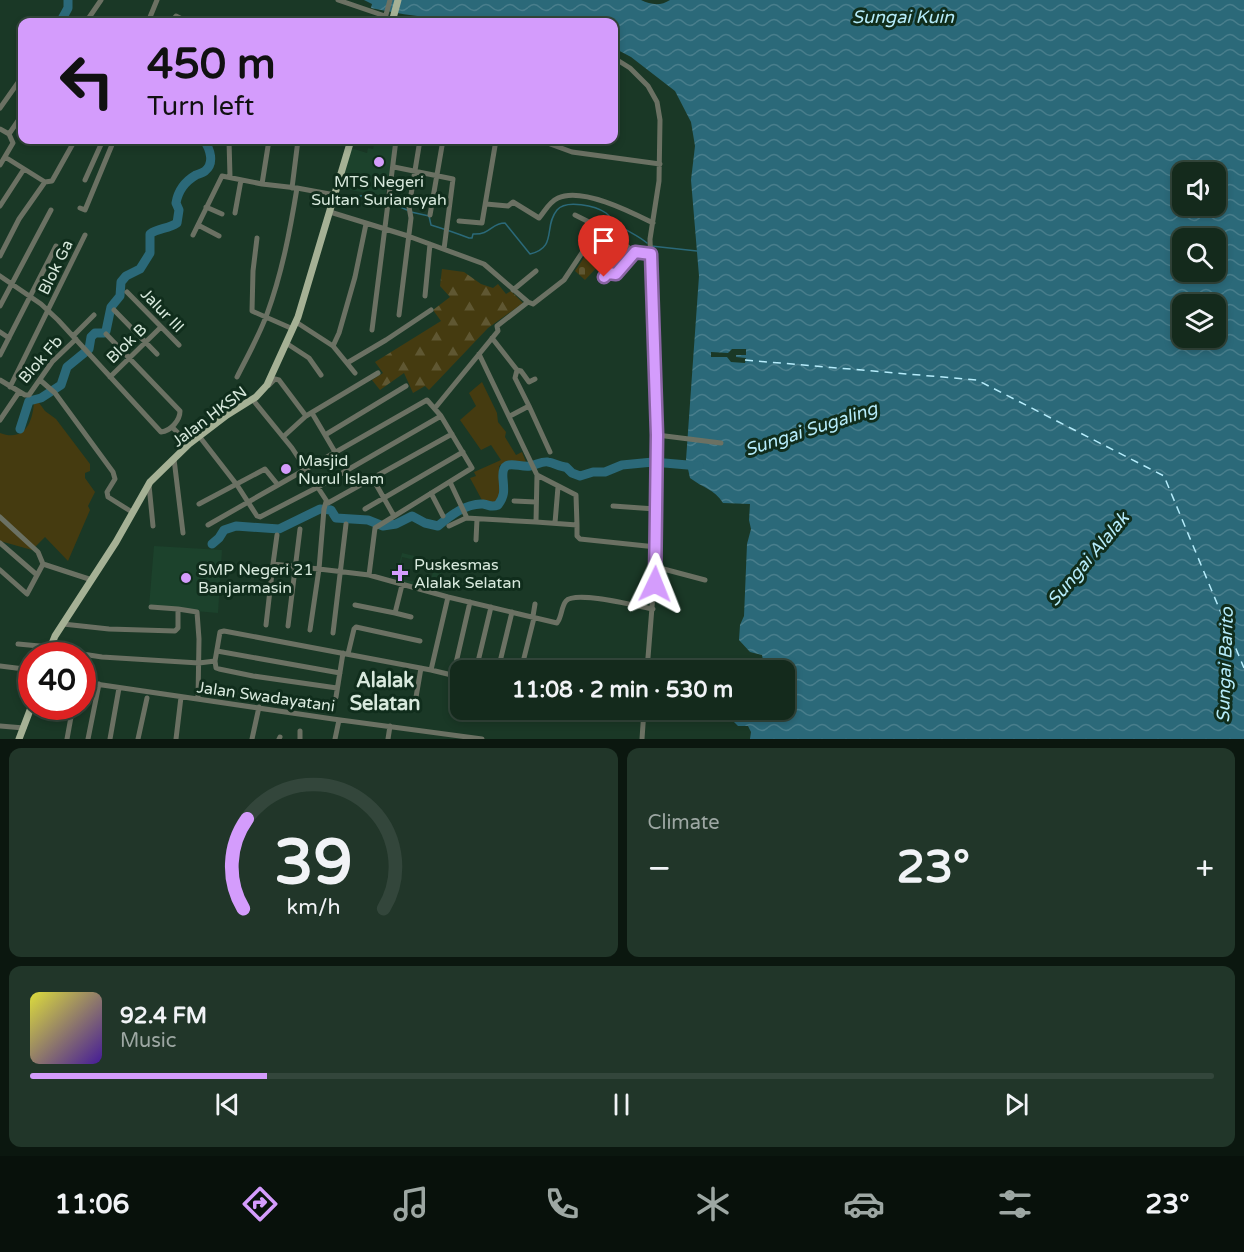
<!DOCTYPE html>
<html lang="en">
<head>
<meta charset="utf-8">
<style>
  :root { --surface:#142a1c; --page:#213629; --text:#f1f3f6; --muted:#9da7a3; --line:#33463b; --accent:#d49cfc }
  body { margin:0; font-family:"Varela Round",sans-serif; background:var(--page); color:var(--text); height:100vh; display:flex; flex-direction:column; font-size:22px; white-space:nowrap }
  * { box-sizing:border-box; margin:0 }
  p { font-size:20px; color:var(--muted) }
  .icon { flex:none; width:33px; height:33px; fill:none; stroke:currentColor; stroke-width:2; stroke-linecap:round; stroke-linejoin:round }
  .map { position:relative; height:739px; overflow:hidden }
  .sheet { display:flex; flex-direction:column; gap:9px; padding:9px; background:#0b170f; flex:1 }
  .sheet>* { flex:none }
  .hud { position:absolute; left:18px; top:18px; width:600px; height:126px; border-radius:12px; box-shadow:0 3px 9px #0003,0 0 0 2px var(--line); background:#d49cfc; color:#111; overflow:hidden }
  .buttons { position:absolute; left:1172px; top:162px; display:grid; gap:12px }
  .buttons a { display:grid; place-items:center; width:54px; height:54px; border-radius:12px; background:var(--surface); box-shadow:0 3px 9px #0003,0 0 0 2px var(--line); font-size:30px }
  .speed { position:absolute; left:18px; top:642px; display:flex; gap:12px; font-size:30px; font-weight:700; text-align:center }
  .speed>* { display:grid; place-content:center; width:78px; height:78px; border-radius:50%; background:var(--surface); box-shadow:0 3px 9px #0003,0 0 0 2px var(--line); line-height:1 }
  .speed .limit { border:9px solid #d22; background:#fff; color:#111 }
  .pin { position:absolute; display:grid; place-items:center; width:51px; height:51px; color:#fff; margin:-62px -26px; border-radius:50% 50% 50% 0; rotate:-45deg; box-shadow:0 0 6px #0007 }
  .pin .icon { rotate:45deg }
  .me { position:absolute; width:66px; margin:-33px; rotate:2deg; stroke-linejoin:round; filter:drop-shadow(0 0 4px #0008) }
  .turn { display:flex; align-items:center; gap:21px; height:126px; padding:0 30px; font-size:27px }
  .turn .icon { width:78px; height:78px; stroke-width:2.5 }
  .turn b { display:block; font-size:42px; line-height:51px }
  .big { font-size:45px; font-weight:700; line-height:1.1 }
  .sheet .widget { flex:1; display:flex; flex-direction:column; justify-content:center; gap:9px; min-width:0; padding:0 21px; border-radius:12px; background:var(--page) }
  .sheet .dial { align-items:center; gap:0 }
  .dial svg { height:156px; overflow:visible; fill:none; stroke:var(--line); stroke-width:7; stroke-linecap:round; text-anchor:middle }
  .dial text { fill:var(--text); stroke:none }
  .song { display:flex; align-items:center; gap:18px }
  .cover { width:72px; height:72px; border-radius:9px; background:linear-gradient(135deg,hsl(60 70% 55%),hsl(260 70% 35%)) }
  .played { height:6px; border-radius:3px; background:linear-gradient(90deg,var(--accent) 20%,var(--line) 20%) }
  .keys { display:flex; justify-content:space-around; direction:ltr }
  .heat { display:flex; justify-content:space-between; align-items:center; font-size:33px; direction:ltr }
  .sheet .tiles { flex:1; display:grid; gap:9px; grid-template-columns:1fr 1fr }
  .widget:last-child { grid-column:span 2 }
  .trip { position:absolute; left:450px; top:660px; width:345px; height:60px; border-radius:12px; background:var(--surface); box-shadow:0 3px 9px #0003,0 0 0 2px var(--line); font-weight:700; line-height:60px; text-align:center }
  .tab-bar { display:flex; height:96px; justify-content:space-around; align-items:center; background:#08110b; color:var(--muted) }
  .tab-bar .icon { width:42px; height:42px }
  .tab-bar .current { color:var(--accent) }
  .tab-bar b { font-size:27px; color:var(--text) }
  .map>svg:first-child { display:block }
  .built { fill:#1c422c; fill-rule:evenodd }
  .grass { fill:#453b10 }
  .forest { fill:url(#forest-firs) }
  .cemetery { fill:url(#cemetery-stones) }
  .water { fill:url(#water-waves); fill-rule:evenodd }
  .pier { fill:#1a3826 }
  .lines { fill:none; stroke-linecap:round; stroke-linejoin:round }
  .stream { stroke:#2b6979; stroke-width:1.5 }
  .river { stroke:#2b6979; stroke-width:9 }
  .ferry { stroke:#b6ecfb; stroke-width:1.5; stroke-dasharray:8 6; stroke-linecap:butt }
  .minor { stroke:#6b7163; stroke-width:5 }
  .major { stroke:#a5b195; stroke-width:7 }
  .major-bridge { stroke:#a5b195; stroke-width:7 }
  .route-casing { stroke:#8a65a4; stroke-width:15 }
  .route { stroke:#d49cfc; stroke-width:10 }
  .poi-dot { fill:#d49cfc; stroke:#102d1c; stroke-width:2 }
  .labels { text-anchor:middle; stroke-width:6; stroke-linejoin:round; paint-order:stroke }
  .poi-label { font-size:16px; fill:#d8e9dd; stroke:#102d1c; text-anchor:start }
  .street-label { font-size:16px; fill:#d8e9dd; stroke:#102d1c }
  .water-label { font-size:18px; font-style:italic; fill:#b6ecfb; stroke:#102d1c }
  .quarter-label { font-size:20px; font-weight:bold; fill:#d8e9dd; stroke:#102d1c }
</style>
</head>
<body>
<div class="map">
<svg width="1244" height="739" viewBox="0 0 1244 739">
  <defs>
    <pattern id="forest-firs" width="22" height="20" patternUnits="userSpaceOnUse" patternTransform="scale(1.5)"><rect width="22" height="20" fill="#453b10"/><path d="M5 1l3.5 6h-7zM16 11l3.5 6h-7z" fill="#5f5732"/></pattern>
    <pattern id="cemetery-stones" width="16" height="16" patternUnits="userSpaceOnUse" patternTransform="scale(1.5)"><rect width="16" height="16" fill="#453b10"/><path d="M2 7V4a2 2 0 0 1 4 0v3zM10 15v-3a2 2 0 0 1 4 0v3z" fill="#5f5732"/></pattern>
    <pattern id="water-waves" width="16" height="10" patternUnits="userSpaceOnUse" patternTransform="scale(1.5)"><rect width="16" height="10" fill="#2b6979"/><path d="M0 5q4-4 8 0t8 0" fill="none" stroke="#497e8c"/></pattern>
  </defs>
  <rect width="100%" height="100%" fill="#1a3826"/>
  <path class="built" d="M375 140H395L385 197 341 188 351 148 367 153 368 148 373 149Z
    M154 546 222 550 218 613 149 607Z
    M402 553 444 563 436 592 395 582ZM402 557 432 564V561L443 564 440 574 433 572 429 585 402 579 404 568 400 567Z"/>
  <path class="grass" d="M482 382 497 413 498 422 506 432 505 437 516 455 522 452 526 462 510 461 499 466C499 479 505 496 493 505L483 502 470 478 476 476 474 472 501 460 491 445 481 450 460 420 476 406 469 393Z
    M37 400 45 411 56 419 90 464V471L85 473V478L95 492 88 506 90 510 68 561 45 537 32 550 0 541V433C24 442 33 423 34 401Z"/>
  <path class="forest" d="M442 269 464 272 481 284 493 288 498 284 506 294 511 291 523 303 488 328 429 390 425 386 413 393 404 373 380 390 372 380 383 373 375 362 441 321 433 310 450 297 440 286Z"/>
  <path class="cemetery" d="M587 253 601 263 585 280 575 271Z"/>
  <path class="water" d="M364 0H641C651 5 661 6 670 0H1244V739H750L751 732 748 726H738L734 722 735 714 740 710H784V670H765L762 655 750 652 739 640 740 625 744 616 747 544 751 529 749 520 750 504 723 503C714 489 703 488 690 478L686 460 699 276 691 180 695 146 691 122 675 91 631 57 614 48V22C536 22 446 25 371 8L372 4ZM1182 172H1215V206H1182ZM1182 238H1215V272H1182ZM1182 304H1215V338H1182Z"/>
  <path class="pier" d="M732 349H746V355H736V357L746 358 745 363 731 362 727 357H711V352L728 353Z"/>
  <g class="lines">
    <path class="stream" d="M360 196 370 195 385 200
      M389 202 407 210
      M411 212 429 216 431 225C444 229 456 233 469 238H472L473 234C491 235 491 223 505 223L530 254C558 247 543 227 557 210 566 199 596 206 606 213 610 216 612 220 616 223 626 231 638 235 647 243
      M651 246 697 251"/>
    <path class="river" d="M63 22 62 19 68 8V0
      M20 429 29 401 41 398 61 385 67 367 89 349 91 337 95 333H104L106 331 111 307 120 296 121 282 126 276 140 269 150 253V234C158 228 168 229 177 223L179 210 176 203C178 191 184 182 196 175 198 174 203 173 205 171 215 163 210 149 204 140
      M212 544 219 538 224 530 236 526 279 529 320 509 331 510 336 518 368 520 383 526 396 524 412 516 425 523 438 526C450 516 466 503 483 504 490 505 491 508 498 505 505 496 504 490 503 479 501 456 518 468 530 466 536 465 542 461 548 462 555 463 559 467 566 467L572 473 580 476 593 472H605L622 465 653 462 699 466
      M719 710 749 712
      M572 717 575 710"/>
    <path class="ferry" d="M745 360 977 380 1164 476 1244 668"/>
    <path class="minor" d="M338 0 385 16
      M86 22 101 0
      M148 22 157 0
      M171 22 176 16 188 22
      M384 22 390 0
      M401 22 402 20 426 22
      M614 58 630 68 648 86 657 102 660 120 659 181 650 239 657 435 656 557 647 670
      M0 108 22 77
      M0 129 9 134 13 143 0 165
      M9 134 22 115
      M229 140 230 177
      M542 141 572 152 660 164
      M5 157 45 182 52 181 75 140
      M394 167 453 179 444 249
      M85 180 103 140
      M262 184 269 140
      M292 188 298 140
      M486 204 508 206 513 202 539 218C545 211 549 202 558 198 582 187 631 212 653 223
      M0 206 24 169
      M206 207 222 214
      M80 208 85 210 114 140
      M330 212 408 236 484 264 528 302 497 326 498 331 435 408
      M235 213 241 180
      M430 215 443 140
      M575 215 599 227 635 252 651 254
      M459 221 482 223 496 140
      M198 225 219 236
      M193 235 222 176 262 184 297 188 335 195
      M257 238 253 271 252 311 293 329
      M0 256 19 219 45 182
      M0 276 41 304 58 320 161 432C171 431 180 420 180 411L106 334
      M604 277 608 273 616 274 635 252
      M513 290 536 271
      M127 292 179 345
      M425 296 430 244
      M528 302 533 304 564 280 599 227
      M0 306 51 210
      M114 310 157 354
      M399 315 411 218 409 207 420 140
      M296 322 333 346 355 373
      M372 330 396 140
      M0 332 9 338
      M73 336 94 315
      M492 338 517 370 515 378 529 406 510 416
      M286 343 309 358 321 375
      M333 346 339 333 355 277 366 224
      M0 355 56 246
      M347 363 386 340 431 310
      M517 370 521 371 529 382 535 379
      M110 377 160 328
      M237 377C247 357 259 336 267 314 282 273 290 231 297 188
      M0 380 25 395H29L52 362 76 339
      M40 380 55 393 113 472 115 479 107 492 108 497 132 512
      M269 385 275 379 279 380 306 416
      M10 387 85 235
      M253 400 292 448 328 503 452 434
      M529 406 550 452
      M312 413 325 435 406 386
      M0 420 19 392
      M172 427 189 444
      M325 435 335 452
      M657 435 721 443
      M199 436 237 485 257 516 260 517 318 487 441 416
      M283 437 306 416 378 373
      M174 459 183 533
      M373 479 394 516
      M450 482 467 518
      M149 485 153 526
      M431 493 443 516
      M514 501 536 502
      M326 502 324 509 319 569 369 575 448 597 557 623C562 617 561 607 566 601 575 590 637 606 653 609
      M199 504 265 469 278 485 427 400 441 416 472 468 375 528 369 575
      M613 506 655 509
      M365 509 463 452
      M0 517 38 552 43 564
      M536 522 577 525 576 495 537 475
      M555 523 558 487
      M208 525 278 485
      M577 525V536L580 539 656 547
      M449 526 466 518 536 522 537 475 479 354
      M476 540 477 519
      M0 543 37 575
      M273 564 277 535
      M656 567 705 580
      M0 570 27 594 43 564 92 580
      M402 585 395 613 411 617
      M355 605 395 613
      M151 607 178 609
      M533 616 535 604
      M63 624 109 629 175 631 178 628V609L197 612 199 639 198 699
      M266 625 273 564 319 569 310 630
      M288 626 300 529
      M333 633 346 524
      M18 644 50 647
      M49 649 102 657 199 663 215 661
      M217 651 340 673
      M348 654 354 629 356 627 420 641
      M215 661 220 632 224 631 431 670 448 597
      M215 661 216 668 219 669 253 676 337 688
      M0 666 32 670
      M431 670 460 677
      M476 670 491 607
      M498 670 512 612
      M521 670 534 618
      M453 676 470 602
      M82 682 333 719 482 739
      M336 697 343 653
      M415 703 421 668
      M0 726 24 728
      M67 739 73 706
      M88 739 99 684
      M110 739 119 688
      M138 739 147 698
      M176 739 181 697
      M252 739 259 707
      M279 739 280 737
      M300 739V731
      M335 739 339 720
      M388 739 390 726
      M642 739 644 710"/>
    <path class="major" d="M47 656 55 636 116 542 150 482 189 444 227 415 256 397 267 385 298 317 351 140
      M19 739 32 705"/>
    <path class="major-bridge" d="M392 22 398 0"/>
  </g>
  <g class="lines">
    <g class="route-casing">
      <path id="route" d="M604 277 608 273 616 274 635 252 651 254 657 435 655 584"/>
    </g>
    <use href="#route" class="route"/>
  </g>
  <g class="poi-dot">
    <circle cx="379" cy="162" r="6"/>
    <circle cx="286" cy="469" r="6"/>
    <path d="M397 564h6v6h6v6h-6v6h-6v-6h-6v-6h6z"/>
    <circle cx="186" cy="578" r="6"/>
  </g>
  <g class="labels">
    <g class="poi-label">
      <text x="379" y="187" text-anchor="middle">MTS Negeri<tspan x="379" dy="18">Sultan Suriansyah</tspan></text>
      <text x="298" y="466">Masjid<tspan x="298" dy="18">Nurul Islam</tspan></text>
      <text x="414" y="570">Puskesmas<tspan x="414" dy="18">Alalak Selatan</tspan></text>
      <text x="198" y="575">SMP Negeri 21<tspan x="198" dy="18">Banjarmasin</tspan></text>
    </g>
    <g class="street-label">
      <text transform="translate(55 267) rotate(-64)" y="6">Blok Ga</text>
      <text transform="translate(163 310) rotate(46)" y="6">Jalur III</text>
      <text transform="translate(126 343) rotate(-44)" y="6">Blok B</text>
      <text transform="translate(40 359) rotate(-49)" y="6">Blok Fb</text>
      <text transform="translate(209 416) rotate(-37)" y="6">Jalan HKSN</text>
      <text transform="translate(266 696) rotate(8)" y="6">Jalan Swadayatani</text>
    </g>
    <g class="water-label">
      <text x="903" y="23">Sungai Kuin</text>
      <text transform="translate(811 429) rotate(-18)" y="6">Sungai Sugaling</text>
      <text transform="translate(1088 559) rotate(-50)" y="6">Sungai Alalak</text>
      <text transform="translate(1225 665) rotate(-88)" y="6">Sungai Barito</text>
    </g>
    <g class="quarter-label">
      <text x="385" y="687">Alalak<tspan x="385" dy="23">Selatan</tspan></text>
    </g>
  </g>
</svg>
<div class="buttons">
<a><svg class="icon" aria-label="sound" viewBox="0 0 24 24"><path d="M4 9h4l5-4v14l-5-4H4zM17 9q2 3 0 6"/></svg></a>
<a><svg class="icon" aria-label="search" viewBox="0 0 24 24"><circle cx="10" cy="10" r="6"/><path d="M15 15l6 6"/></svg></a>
<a><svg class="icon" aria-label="layers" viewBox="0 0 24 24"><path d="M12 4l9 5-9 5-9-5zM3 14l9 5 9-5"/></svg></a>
</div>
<div class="speed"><div class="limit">40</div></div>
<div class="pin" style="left:604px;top:277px;background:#d93025"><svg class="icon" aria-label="arrive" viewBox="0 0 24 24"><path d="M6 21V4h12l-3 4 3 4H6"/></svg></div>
<svg class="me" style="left:655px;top:584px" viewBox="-20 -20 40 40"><path d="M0-17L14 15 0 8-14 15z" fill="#d49cfc" stroke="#fff" stroke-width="4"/></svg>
<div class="trip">11:08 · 2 min · 530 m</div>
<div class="hud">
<div class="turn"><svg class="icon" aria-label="left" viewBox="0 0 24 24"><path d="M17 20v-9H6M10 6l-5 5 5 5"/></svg><div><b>450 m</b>Turn left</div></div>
</div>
</div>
<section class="sheet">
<div class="tiles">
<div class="widget dial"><svg viewBox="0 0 100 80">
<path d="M14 69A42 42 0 1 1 86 69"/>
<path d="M14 69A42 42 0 0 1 16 23" stroke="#d49cfc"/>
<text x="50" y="56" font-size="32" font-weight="700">39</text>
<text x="50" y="72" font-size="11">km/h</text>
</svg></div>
<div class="widget"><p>Climate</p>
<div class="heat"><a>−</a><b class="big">23°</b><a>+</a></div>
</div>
<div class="widget">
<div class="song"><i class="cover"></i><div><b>92.4 FM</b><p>Music</p></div></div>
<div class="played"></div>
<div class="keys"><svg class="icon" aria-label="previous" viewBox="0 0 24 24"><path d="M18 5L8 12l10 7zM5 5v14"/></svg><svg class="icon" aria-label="pause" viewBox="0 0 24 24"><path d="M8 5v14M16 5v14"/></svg><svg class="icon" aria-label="next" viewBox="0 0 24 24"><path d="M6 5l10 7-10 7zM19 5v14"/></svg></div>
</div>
</div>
</section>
<nav class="tab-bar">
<b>11:06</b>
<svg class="icon current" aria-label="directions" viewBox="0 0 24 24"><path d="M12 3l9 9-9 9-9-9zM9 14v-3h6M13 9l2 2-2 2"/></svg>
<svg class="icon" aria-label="music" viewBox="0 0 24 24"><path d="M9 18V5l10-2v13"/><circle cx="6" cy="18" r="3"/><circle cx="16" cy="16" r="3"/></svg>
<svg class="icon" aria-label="phone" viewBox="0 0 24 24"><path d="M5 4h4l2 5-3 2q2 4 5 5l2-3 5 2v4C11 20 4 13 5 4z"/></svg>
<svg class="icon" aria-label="climate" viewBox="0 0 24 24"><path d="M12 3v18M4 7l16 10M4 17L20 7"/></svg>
<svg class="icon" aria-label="car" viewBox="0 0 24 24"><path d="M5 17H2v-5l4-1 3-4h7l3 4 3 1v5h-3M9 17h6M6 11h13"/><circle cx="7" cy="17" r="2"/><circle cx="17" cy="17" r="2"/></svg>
<svg class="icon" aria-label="filters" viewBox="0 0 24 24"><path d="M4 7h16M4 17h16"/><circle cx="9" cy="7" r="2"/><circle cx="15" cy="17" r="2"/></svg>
<b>23°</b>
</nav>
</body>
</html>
